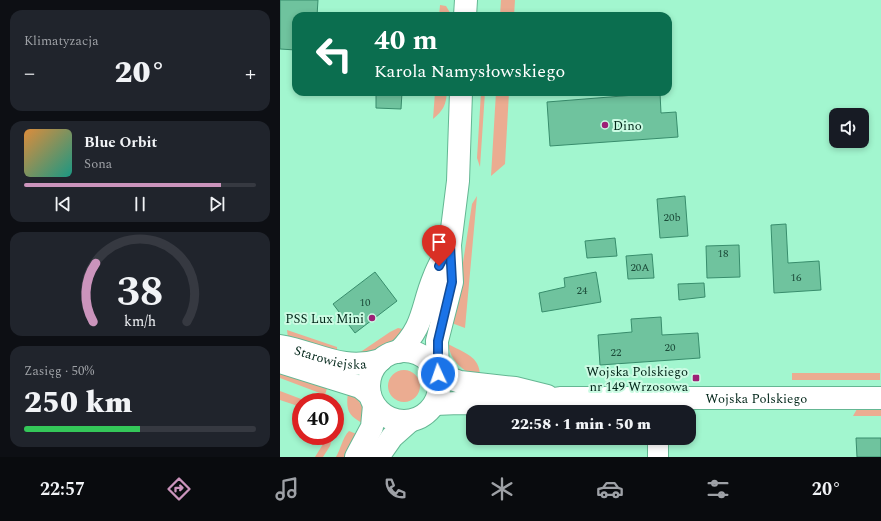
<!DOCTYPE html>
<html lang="pl">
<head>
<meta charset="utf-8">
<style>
  :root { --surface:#171b24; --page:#20242c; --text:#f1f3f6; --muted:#9ea1a6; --line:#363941; --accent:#cb94bc }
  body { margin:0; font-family:Spectral,serif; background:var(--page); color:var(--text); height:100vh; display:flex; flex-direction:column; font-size:15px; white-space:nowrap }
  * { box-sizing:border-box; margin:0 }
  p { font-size:13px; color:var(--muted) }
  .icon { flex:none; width:22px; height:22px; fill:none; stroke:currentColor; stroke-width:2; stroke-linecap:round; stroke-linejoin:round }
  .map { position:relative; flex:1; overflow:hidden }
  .side { display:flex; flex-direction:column; gap:10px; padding:10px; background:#0d0f14; width:280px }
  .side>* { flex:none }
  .hud { position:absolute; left:12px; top:12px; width:380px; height:84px; border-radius:12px; box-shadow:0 2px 6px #0003; background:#0b6e4f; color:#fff; overflow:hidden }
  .buttons { position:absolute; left:549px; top:108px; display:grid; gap:8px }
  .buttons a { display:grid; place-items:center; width:40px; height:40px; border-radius:8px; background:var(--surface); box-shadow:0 2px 6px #0003; font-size:20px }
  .speed { position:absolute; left:12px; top:393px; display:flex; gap:8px; font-size:20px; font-weight:700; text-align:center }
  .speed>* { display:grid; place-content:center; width:52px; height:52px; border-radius:50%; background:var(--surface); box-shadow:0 2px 6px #0003; line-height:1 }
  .speed .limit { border:6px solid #d22; background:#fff; color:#111 }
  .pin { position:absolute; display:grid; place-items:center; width:34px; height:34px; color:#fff; margin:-41px -17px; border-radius:50% 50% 50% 0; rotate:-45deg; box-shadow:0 0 4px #0007 }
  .pin .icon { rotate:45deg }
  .me { position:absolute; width:44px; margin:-22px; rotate:357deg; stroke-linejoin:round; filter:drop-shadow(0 0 3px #0008) }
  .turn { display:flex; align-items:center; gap:14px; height:84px; padding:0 16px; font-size:18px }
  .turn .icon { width:52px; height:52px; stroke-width:2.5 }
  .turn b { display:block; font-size:28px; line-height:34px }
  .big { font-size:30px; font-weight:800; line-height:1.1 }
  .side .tile { flex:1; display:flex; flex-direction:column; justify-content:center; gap:6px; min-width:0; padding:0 14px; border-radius:12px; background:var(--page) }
  .side .dial { align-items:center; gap:0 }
  .dial svg { height:104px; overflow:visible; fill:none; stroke:var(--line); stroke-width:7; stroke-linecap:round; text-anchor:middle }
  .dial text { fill:var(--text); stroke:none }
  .song { display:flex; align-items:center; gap:12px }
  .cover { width:48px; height:48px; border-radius:6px; background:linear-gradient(135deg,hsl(30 70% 55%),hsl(170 70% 35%)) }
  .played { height:4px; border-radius:2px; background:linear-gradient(90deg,var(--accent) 85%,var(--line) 85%) }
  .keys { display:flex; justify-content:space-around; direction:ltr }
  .heat { display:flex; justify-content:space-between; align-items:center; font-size:22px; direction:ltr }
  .charge { height:6px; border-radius:3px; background:linear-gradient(90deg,#34c759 50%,var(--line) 0) }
  .trip { position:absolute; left:186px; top:405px; width:230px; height:40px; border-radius:12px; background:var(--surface); box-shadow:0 2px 6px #0003; font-weight:800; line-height:40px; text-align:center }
  .dock { display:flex; height:64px; justify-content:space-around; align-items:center; background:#090b0e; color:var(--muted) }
  .dock .icon { width:28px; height:28px }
  .dock .active { color:var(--accent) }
  .dock b { font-size:18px; color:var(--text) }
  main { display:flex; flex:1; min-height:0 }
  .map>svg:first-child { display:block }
  .green { fill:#ebac91 }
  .building { fill:#6fc39e; stroke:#388d6c }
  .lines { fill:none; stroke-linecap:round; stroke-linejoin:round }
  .minor-casing { stroke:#64b793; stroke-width:22 }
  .tertiary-casing { stroke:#64b793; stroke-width:24 }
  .minor { stroke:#fff; stroke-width:20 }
  .tertiary { stroke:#fff; stroke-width:22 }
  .route-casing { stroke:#114b97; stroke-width:10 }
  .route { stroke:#1a73e8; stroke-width:7 }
  .poi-dot { fill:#9d2076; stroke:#cbfbe3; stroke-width:1.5 }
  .labels { text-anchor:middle; stroke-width:4; stroke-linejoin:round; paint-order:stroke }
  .number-label { font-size:11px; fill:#1c4c3a }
  .poi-label { font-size:13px; fill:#012518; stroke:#cbfbe3; text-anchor:end }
  .street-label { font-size:13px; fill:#012518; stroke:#cbfbe3 }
</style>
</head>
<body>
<main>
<section class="side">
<div class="tile"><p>Klimatyzacja</p>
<div class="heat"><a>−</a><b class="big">20°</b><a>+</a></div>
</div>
<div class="tile">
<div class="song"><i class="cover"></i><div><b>Blue Orbit</b><p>Sona</p></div></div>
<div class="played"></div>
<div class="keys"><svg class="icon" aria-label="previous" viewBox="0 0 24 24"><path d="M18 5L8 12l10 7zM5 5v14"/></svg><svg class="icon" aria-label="pause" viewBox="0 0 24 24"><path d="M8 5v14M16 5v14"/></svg><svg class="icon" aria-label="next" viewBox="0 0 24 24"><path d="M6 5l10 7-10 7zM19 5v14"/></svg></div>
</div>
<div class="tile dial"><svg viewBox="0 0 100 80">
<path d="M14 69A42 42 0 1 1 86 69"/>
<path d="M14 69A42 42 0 0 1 16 24" stroke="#cb94bc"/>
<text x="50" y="56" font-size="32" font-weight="700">38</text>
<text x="50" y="72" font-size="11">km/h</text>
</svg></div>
<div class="tile"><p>Zasięg · 50%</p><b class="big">250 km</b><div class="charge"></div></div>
</section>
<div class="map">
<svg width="601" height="457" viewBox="0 0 601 457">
  <rect width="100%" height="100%" fill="#a2f6cf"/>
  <path class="green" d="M221 0H235L234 16H220Z
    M160 5 166 6 172 16H159Z
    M155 92H167C166 105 163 111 153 119Z
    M201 92H205L200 167 197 158Z
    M216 92H229L225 164 211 176Z
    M197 196 185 328 169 322 180 282 192 204Z
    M118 328 127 330C112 342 98 352 79 353L110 332Z
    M7 330 57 347V354L8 338Z
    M168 344C184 353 201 356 200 378 183 371 171 362 168 344Z
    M0 370 48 385 45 395 0 378Z
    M108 386a16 16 0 1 1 32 0a16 16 0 1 1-32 0Z
    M512 373H600V380H512Z
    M0 391 29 402H21V407L0 400Z
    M68 392C81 400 85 408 84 424 67 415 66 410 68 392Z
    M577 409H601V416H573Z
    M69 431 79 435 66 457H56C61 449 62 438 69 431Z
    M48 436H53L50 446 43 457H35Z"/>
  <path class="building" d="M0 0H38L37 16H16V50L0 49Z
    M96 92H122L121 109 96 108Z
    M380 93 381 113 396 112 398 137 270 146 267 102Z
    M405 196 408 236 380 238 377 199Z
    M506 224 508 263 539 261 541 290 494 293 491 225Z
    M335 238 337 256 307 258 305 241Z
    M459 245 460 277 427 278 426 246Z
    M372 254 374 278 348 279 346 256Z
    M95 272 117 301 75 333 53 304Z
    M316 272 321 302 262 312 259 293 285 287 284 278Z
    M424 283 425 297 399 300 398 284Z
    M381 317 382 335 418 333 420 358 320 365 318 335 352 332 351 319Z
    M576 438H601V457H577Z"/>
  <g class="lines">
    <g class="minor-casing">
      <path id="minor" d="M378 438V457"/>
    </g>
    <g class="tertiary-casing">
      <g id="tertiary">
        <path d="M185 16 186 0"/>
        <path d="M181 92 178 181 170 245 172 282 157 341 158 374 180 382 235 388 267 396"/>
        <path id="s1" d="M0 346C37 352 61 372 101 360"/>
        <circle cx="124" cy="386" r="35"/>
        <path d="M118 352C145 326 141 308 154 277 158 266 164 256 170 246"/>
        <path d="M0 362 80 387 90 395"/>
        <path id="s2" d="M155 404 179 403 234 405 280 398H601"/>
        <path d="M76 457 92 427 94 405"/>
        <path d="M98 457 112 437 130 421"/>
      </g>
    </g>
    <use href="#minor" class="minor"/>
    <use href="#tertiary" class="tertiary"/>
  </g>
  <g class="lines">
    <g class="route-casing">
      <path id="route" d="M158 374V341L172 282 170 245 159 266"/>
    </g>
    <use href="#route" class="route"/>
  </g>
  <g class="poi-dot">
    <circle cx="325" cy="125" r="4"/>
    <circle cx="92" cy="318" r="4"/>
    <rect x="412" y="374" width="8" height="8" rx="2"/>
  </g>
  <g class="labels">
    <g class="number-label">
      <text x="392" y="221">20b</text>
      <text x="443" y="257">18</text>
      <text x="360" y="271">20A</text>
      <text x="516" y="281">16</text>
      <text x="302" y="294">24</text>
      <text x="85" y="306">10</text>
      <text x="390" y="351">20</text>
      <text x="336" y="356">22</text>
    </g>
    <g class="poi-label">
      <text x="333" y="130" text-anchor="start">Dino</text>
      <text x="84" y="323">PSS Lux Mini</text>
      <text x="408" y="376">Wojska Polskiego<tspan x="408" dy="15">nr 149 Wrzosowa</tspan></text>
    </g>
    <g class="street-label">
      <text dy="5" stroke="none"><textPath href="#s1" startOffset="52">Starowiejska</textPath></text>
      <text dy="5" stroke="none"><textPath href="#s2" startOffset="322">Wojska Polskiego</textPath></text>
    </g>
  </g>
</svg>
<div class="buttons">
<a><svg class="icon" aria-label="sound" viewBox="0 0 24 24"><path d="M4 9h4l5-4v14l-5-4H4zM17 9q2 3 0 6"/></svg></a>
</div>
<div class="speed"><div class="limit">40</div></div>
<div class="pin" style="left:159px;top:266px;background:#d93025"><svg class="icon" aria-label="arrive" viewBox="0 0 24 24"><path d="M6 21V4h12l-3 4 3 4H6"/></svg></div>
<svg class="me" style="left:158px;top:374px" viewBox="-20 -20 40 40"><circle r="17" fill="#1a73e8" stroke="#fff" stroke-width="3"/><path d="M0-11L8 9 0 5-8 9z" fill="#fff"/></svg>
<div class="trip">22:58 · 1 min · 50 m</div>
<div class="hud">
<div class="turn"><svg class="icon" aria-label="left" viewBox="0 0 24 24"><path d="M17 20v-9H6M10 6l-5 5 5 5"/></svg><div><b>40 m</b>Karola Namysłowskiego</div></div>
</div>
</div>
</main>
<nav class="dock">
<b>22:57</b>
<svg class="icon active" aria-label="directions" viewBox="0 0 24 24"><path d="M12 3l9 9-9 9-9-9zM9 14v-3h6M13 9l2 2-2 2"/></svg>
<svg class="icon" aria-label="music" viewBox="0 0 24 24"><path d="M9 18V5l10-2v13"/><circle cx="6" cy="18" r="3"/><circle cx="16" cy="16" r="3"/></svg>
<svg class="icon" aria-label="phone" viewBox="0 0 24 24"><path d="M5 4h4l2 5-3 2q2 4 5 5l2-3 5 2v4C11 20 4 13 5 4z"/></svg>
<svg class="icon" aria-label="climate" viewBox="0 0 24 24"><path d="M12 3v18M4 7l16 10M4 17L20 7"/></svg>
<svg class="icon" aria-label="car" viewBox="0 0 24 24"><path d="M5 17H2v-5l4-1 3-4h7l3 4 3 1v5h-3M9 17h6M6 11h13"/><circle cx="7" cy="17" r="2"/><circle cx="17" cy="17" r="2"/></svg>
<svg class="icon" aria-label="filters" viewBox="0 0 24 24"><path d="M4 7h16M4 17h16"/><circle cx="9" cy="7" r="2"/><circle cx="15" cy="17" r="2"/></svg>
<b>20°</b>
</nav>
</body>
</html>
